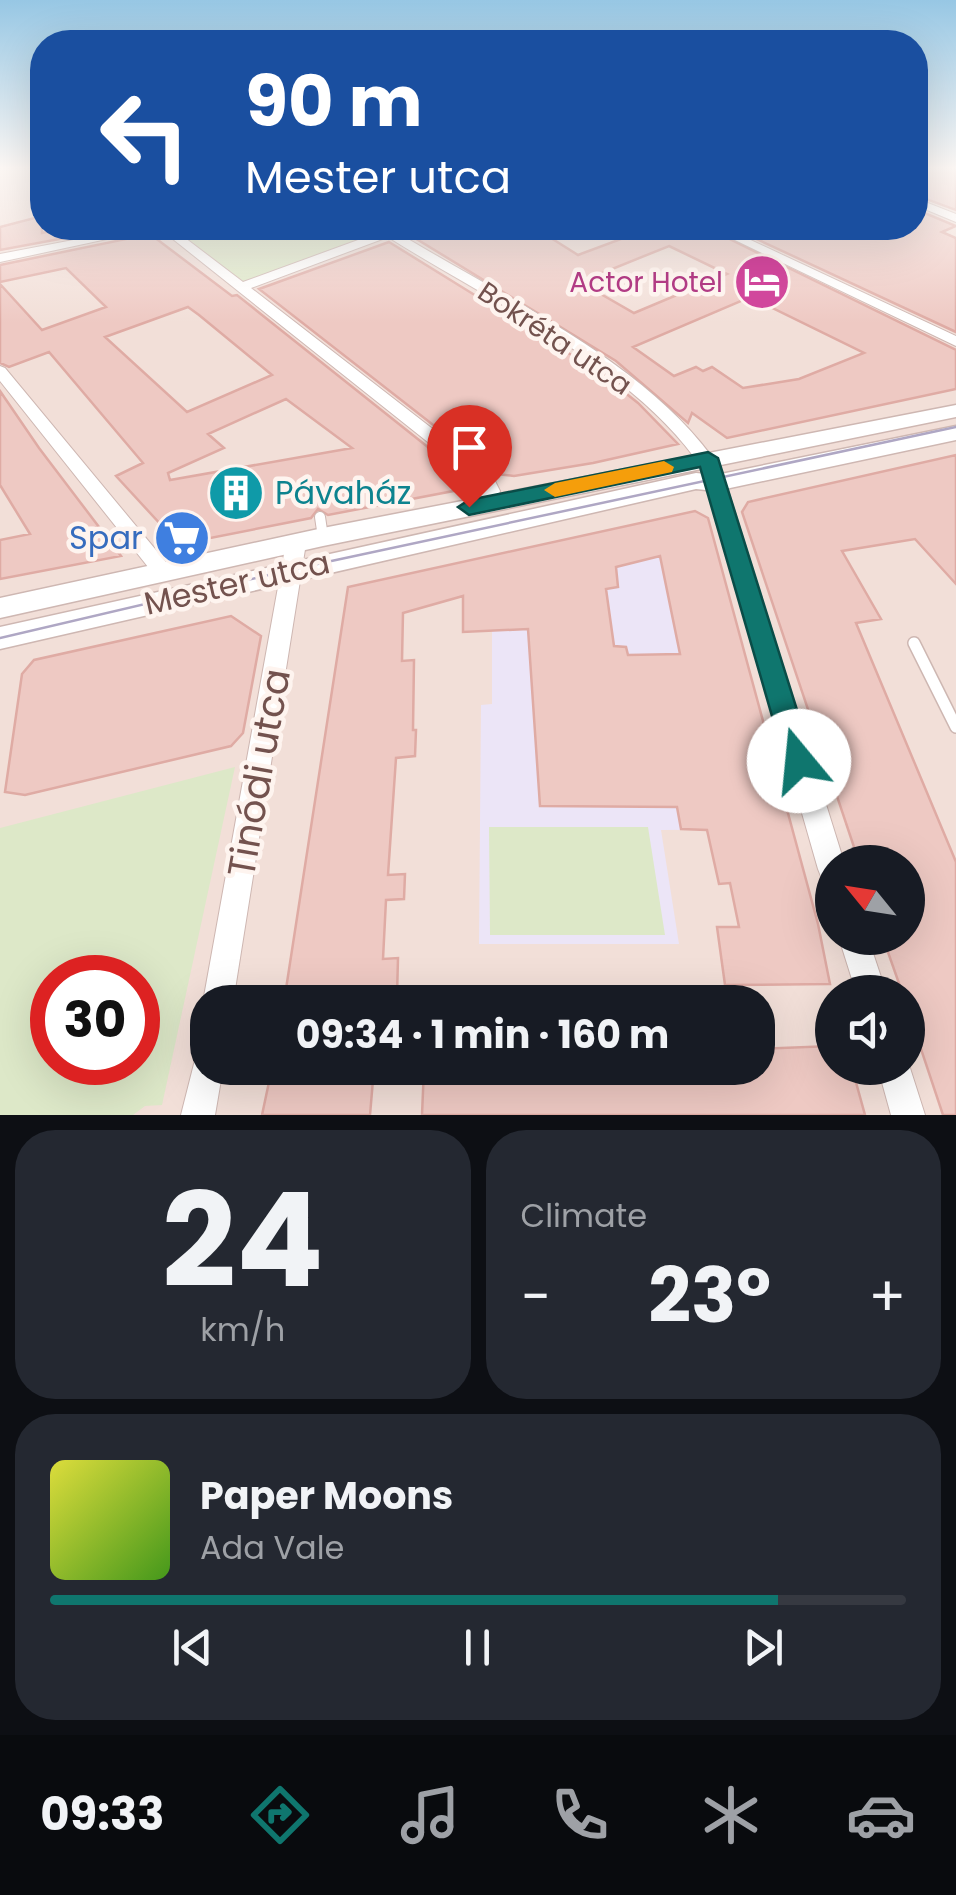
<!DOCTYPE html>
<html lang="en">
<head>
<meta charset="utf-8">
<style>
  :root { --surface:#171b24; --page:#242831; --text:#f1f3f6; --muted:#9ea1a6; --line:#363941; --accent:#0f766e }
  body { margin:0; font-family:Poppins,sans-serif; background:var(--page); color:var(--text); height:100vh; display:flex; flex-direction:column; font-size:38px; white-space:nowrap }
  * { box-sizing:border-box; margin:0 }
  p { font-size:32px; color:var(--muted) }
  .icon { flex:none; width:55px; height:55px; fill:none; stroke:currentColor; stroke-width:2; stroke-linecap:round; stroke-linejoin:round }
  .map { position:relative; height:1115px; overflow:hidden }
  .drawer { display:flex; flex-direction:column; gap:15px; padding:15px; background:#0d0f14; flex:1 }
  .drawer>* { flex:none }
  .guide { position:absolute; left:30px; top:30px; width:898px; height:210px; border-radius:40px; box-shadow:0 10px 40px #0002; background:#1a4fa0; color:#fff; overflow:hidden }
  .needle { width:65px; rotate:300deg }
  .controls { position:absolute; left:815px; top:845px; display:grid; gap:20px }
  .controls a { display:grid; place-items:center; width:110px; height:110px; border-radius:50%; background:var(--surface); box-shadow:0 10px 40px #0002; font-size:50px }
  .speed { position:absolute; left:30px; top:955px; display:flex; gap:20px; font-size:50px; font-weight:700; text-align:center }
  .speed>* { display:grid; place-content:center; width:130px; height:130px; border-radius:50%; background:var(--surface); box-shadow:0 10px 40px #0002; line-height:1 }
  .speed .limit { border:15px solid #d22; background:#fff; color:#111 }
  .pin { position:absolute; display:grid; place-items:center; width:85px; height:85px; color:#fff; margin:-102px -42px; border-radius:50% 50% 50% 0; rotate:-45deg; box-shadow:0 0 10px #0007 }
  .pin .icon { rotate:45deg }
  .me { position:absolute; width:110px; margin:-55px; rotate:343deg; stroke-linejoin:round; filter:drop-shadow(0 0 8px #0008) }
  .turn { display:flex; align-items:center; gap:35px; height:210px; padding:0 50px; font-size:45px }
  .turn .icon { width:130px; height:130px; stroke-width:2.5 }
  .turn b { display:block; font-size:70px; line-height:85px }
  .big { font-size:75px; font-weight:700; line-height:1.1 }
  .drawer .card { flex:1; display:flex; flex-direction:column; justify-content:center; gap:15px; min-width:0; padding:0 35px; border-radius:40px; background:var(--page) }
  .drawer .dial { align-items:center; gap:0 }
  .dial b { font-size:130px; line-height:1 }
  .song { display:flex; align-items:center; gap:30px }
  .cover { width:120px; height:120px; border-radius:15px; background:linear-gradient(135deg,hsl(60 70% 55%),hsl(100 70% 35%)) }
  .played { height:10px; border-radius:5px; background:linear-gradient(90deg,var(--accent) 85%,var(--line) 85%) }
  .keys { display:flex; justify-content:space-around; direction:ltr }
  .heat { display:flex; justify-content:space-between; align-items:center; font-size:55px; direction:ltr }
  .drawer .tiles { flex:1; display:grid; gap:15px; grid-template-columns:1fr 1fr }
  .card:last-child { grid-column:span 2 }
  .trip { position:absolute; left:190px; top:985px; width:585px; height:100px; border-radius:40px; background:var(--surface); box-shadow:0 10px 40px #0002; font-weight:700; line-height:100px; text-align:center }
  .dock { display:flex; height:160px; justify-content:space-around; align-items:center; background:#090b0e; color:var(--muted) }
  .dock .icon { width:70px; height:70px }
  .dock .active { color:var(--accent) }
  .dock b { font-size:45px; color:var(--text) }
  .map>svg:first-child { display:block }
  .residential { fill:#f2dfd8; fill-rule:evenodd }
  .education { fill:#ece5f7 }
  .green { fill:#dde8c8; fill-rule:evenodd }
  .building { fill:#eec9c3; stroke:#dfaba4; stroke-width:2.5; fill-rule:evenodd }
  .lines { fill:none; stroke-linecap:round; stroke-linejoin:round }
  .pedestrian-tunnel { stroke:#d9c8c2; stroke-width:9; stroke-dasharray:9 5; stroke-linecap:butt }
  .service-far1-casing { stroke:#ceb7b2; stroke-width:12 }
  .service-casing { stroke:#ceb7b2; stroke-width:14 }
  .minor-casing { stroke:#ceb7b2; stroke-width:2 }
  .tertiary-casing { stroke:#ceb7b2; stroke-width:3 }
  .service-far1 { stroke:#fff; stroke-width:10 }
  .service { stroke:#fff; stroke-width:11 }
  .minor { fill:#fff; fill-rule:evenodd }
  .tertiary { fill:#fff; fill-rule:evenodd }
  .tram { stroke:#afa7c4; stroke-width:2.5 }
  .route { fill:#0f766e; stroke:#0a4d48; stroke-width:2.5 }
  .slow { fill:#f59e0b }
  .labels { text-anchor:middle; stroke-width:9; stroke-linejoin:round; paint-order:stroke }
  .far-hotel-label { font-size:28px; fill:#b23c85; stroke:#fef4ef; text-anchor:end }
  .far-street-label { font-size:28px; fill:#73524e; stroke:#fef4ef }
  .culture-label { font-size:32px; fill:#0d838f; stroke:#fef4ef; text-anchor:start }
  .shop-label { font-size:32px; fill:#366cbe; stroke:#fef4ef; text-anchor:end }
  .street-label { font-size:32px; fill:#73524e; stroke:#fef4ef }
  .near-street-label { font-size:38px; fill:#73524e; stroke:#fef4ef }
</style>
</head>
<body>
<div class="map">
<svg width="956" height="1115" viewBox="0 0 956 1115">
  <rect width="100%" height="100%" fill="#fbefe9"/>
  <path class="residential" d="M0 167H42V228H915V167H956V1115H0ZM832 862H908V938H832ZM52 978H138V1062H52ZM832 992H908V1068H832ZM208 1002H758V1068H208Z"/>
  <path class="education" d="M695 511 708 518 791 829 661 830 679 944H479L481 705 492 704V585L484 557Z"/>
  <path class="green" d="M165 228H382L390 232 239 288Z
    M235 767 162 1105 145 1106 133 1115H0V828ZM52 978H138V1062H52Z
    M489 827H648L665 935H490Z"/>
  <path class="building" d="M915 167H956V210L915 195Z
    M915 209 956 226 942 232 956 238V332L733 228H915Z
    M42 216V233L66 228H119L0 250V227Z
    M403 228H438L450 237 486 228H535L578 255 640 232 631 228H707L956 350V389L727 438 692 413 688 423 616 361 410 235ZM669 246 727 274 634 313 580 282ZM750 297 864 353 799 379 743 388 712 367 703 371 696 367 674 376 633 347Z
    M150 234 232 296 237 295 473 483 469 488 328 515 318 509 311 518 185 543 175 540 116 476 143 463 49 352 9 367 0 363V284L42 330 106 307 66 268 0 282V265ZM188 307 199 315 272 375 187 412 105 337ZM286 399 352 448 170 480 168 473 224 448 208 434Z
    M389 242 599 372 638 403 678 444 593 463 514 476 496 474 259 289Z
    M0 391 39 448 121 556 0 579V540L30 534 0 485Z
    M956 455V584L915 539 842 551 881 619 856 623 956 862V1115H943L908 1010V992H902L883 938H908V862H859L742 512 748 502Z
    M695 511 708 518 818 924 830 984 725 985 717 927H739L730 883 719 884 707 830 681 829 677 807 540 806 528 629 463 632V596L403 613 402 661 414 660 413 730H416L415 756 396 758 388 875 405 874 404 899 386 900 383 959 398 958 397 996 374 997 372 1002H284L348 587ZM660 556 680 654 628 655 626 647 614 646 606 589 618 587 616 567Z
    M231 616 261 636 243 733 231 746 25 795 5 792 22 674 34 660Z
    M832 1046V1068H852L865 1115H422L424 1068H758V1049Z
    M272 1068H374L370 1115H262Z"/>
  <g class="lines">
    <path class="pedestrian-tunnel" d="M745 234 761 228"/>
    <g class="service-far1-casing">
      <path id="service-far1" d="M320 517 323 537"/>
    </g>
    <g class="service-casing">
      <path id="service" d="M914 643 956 727"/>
    </g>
    <g class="minor-casing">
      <path id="minor" d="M915 198 956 214V222L915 205Z
        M136 228H158L0 262V254Z
        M159 228H172L243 282 380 232 376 228H390C498 295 651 362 722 471L844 862H832V883L822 879 818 869 704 471C636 368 491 302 388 237L251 288 492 475 500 491 493 509 486 510 479 509 477 504 482 491 478 482Z
        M710 228H725L956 336V346Z
        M0 366 5 368 170 567 173 572 170 577H156L0 381Z
        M296 536 306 543 233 1002H208V1013L203 1002 286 543Z
        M839 938H868L886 992H856Z
        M208 1047V1068H223L215 1115H181L197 1052Z
        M908 1062 910 1068 925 1115H891L878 1068H908Z"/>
    </g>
    <g class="tertiary-casing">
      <path id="tertiary" d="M956 405V417L323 546 0 618V598L323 528Z
        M956 426V440L716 491 696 489 0 649V627L696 473 716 475Z"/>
    </g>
    <use href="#service-far1" class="service-far1"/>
    <use href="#service" class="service"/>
    <use href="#minor" class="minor"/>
    <use href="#tertiary" class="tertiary"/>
    <path class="tram" d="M0 638 294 569 956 427"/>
  </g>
  <linearGradient id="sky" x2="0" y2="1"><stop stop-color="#97c7e4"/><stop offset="0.52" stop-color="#fdf8f5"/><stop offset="1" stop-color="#fdf8f5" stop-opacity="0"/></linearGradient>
  <rect width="956" height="323" fill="url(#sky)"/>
  <path class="route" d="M708 452 718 458 813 761 809 770 799 774 789 770 785 761 700 467 469 515 458 507 469 500Z"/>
  <path class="slow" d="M664 461 674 467 672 472 555 497 544 490 555 483Z"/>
  <defs>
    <g id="hotel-disc" transform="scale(2.875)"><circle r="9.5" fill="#d1479c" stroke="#fef4ef"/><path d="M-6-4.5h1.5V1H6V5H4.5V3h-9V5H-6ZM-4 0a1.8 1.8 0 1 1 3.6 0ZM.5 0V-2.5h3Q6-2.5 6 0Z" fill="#fff"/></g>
    <g id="building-disc" transform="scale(2.875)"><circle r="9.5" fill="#0f9aa8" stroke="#fef4ef"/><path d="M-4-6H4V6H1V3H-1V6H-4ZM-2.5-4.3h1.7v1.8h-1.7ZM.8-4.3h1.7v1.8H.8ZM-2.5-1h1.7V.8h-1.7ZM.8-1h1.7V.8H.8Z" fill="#fff"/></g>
    <g id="supermarket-disc" transform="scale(2.875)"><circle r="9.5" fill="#3f7fe0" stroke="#fef4ef"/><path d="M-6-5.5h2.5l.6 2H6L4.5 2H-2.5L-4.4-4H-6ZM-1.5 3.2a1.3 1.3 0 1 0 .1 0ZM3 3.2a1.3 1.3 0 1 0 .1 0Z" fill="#fff"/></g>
  </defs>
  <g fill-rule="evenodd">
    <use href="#hotel-disc" x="762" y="282"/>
    <use href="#building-disc" x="236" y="493"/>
    <use href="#supermarket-disc" x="182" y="538"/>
  </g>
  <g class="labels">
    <g class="far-hotel-label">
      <text x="723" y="292">Actor Hotel</text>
    </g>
    <g class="far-street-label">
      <text transform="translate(555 338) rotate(34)" y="10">Bokréta utca</text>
    </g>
    <g class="culture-label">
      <text x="275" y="504">Pávaház</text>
    </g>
    <g class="shop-label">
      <text x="143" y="549">Spar</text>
    </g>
    <g class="street-label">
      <text transform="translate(237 583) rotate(-13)" y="11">Mester utca</text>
    </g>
    <g class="near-street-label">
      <text transform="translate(259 773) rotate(-80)" y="13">Tinódi utca</text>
    </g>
  </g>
</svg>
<div class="controls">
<a><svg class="needle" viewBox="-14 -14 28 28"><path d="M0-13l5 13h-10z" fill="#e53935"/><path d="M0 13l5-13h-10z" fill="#9ea1a6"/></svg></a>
<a><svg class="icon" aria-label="sound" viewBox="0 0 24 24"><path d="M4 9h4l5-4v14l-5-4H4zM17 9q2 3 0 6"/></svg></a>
</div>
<div class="speed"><div class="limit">30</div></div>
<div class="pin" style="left:469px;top:507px;background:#d93025"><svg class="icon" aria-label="arrive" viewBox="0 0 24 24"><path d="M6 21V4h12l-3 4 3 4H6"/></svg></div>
<svg class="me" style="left:799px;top:761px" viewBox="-20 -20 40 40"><circle r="19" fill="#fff"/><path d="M0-13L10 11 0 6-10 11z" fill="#0f766e"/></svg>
<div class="trip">09:34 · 1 min · 160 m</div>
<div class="guide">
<div class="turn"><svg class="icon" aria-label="left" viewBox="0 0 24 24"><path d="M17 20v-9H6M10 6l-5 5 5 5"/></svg><div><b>90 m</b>Mester utca</div></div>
</div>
</div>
<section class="drawer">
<div class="tiles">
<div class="card dial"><b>24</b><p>km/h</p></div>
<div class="card"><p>Climate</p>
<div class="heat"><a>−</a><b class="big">23°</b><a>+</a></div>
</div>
<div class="card">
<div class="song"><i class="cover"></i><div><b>Paper Moons</b><p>Ada Vale</p></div></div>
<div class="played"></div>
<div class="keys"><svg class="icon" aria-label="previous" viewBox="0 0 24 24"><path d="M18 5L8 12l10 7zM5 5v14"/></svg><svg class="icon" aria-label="pause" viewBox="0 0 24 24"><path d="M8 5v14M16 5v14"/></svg><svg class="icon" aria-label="next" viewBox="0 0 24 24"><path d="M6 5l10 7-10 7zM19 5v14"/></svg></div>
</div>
</div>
</section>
<nav class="dock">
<b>09:33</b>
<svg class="icon active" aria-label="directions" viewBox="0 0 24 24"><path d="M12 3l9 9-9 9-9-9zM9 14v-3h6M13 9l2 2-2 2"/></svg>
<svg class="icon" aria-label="music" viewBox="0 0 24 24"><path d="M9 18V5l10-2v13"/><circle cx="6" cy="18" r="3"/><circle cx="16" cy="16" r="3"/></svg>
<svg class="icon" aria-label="phone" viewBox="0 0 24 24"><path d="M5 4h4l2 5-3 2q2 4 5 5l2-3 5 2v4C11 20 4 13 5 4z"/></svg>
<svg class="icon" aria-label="climate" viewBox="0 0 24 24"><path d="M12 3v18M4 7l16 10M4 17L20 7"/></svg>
<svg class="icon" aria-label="car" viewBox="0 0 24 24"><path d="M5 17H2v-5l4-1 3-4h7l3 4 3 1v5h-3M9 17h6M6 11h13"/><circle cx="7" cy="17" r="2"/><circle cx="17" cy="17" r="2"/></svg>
</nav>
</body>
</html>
